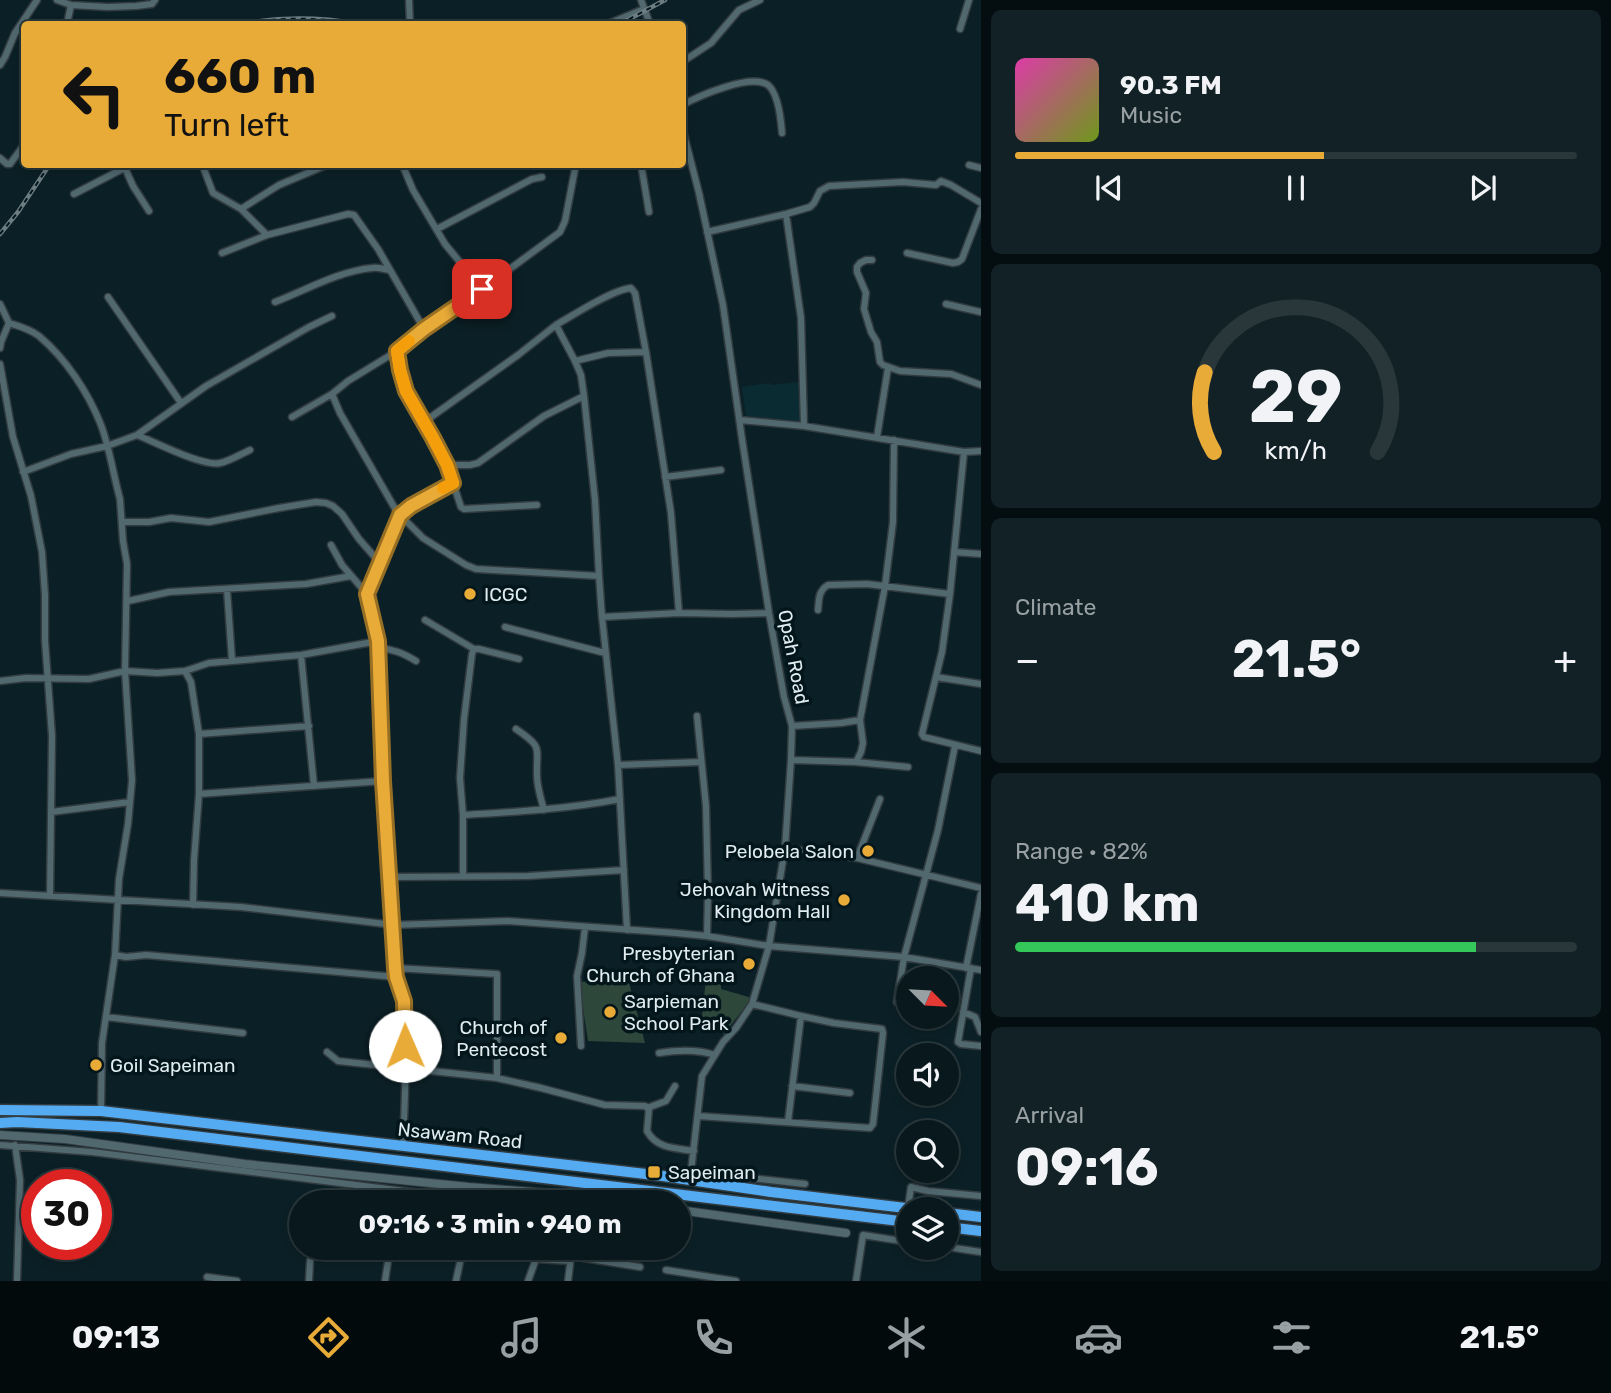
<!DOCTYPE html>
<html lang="en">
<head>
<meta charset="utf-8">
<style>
  :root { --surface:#08181c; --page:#112125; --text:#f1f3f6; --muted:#98a0a3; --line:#29373b; --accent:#e9ab38 }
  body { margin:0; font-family:Rubik,sans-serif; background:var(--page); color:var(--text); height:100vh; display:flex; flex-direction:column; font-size:26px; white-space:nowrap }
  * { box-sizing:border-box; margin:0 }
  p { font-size:23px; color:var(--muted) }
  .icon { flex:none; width:38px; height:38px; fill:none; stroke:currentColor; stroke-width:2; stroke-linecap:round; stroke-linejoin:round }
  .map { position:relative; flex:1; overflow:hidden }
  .details { display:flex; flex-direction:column; gap:10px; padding:10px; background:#040d0f; width:630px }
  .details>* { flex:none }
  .hud { position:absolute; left:21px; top:21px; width:665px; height:147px; border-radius:7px; box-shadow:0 4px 10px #0003,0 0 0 2px var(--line); background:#e9ab38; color:#111; overflow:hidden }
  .needle { width:46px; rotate:114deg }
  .buttons { position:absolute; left:896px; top:966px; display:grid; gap:14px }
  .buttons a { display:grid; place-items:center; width:63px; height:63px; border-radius:50%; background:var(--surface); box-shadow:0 4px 10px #0003,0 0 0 2px var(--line); font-size:35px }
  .speed { position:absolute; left:21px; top:1169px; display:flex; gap:14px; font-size:35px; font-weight:700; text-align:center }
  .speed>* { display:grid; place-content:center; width:91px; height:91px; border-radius:50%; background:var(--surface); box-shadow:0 4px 10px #0003,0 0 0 2px var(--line); line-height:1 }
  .speed .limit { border:10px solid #d22; background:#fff; color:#111 }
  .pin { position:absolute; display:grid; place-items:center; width:60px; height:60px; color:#fff; margin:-30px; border-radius:14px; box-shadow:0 4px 10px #0006 }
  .me { position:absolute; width:77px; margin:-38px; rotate:359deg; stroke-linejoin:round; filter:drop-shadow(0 0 5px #0008) }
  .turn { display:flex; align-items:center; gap:24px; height:147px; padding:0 28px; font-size:32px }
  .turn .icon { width:91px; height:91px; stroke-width:2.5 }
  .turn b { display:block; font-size:49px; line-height:60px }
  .big { font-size:52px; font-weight:700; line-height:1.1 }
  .details .widget { flex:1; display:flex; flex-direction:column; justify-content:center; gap:10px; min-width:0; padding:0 24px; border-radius:10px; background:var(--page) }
  .details .dial { align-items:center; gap:0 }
  .dial svg { height:182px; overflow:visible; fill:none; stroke:var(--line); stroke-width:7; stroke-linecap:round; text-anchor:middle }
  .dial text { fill:var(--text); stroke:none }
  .song { display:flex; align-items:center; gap:21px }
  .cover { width:84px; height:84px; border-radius:10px; background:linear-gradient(135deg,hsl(320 70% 55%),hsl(80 70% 35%)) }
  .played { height:7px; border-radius:4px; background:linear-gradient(90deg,var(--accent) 55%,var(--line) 55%) }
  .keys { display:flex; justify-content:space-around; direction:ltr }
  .heat { display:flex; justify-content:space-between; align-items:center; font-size:38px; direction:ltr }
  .charge { height:10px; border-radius:5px; background:linear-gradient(90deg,#34c759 82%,var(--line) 0) }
  .trip { position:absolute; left:289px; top:1190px; width:402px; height:70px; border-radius:35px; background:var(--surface); box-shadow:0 4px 10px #0003,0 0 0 2px var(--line); font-weight:700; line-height:70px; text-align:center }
  .tab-bar { display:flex; height:112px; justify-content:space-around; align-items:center; background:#030a0b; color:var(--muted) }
  .tab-bar .icon { width:49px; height:49px }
  .tab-bar .selected { color:var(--accent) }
  .tab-bar b { font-size:32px; color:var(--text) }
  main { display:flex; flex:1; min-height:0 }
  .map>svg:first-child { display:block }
  .built { fill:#0b2b33 }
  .green { fill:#2d483b }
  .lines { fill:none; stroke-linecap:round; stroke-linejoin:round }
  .street-casing { stroke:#313b40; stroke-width:9 }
  .secondary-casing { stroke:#313b40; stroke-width:10 }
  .highway-casing { stroke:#313b40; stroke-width:13 }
  .street { stroke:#51686f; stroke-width:6 }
  .secondary { stroke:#51686f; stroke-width:8 }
  .highway { stroke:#55abf2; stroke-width:10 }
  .rail-casing { stroke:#6c7d82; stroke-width:4.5 }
  .rail { stroke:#03161c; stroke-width:2; stroke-dasharray:5; stroke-linecap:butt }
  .route-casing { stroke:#976f24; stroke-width:18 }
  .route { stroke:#e9ab38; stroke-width:12 }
  .slow { stroke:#f59e0b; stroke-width:12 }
  .poi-dot { fill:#e9ab38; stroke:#03161c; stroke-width:2.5 }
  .labels { text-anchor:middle; stroke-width:7; stroke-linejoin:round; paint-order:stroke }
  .poi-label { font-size:19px; fill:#e0ecf0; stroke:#03161c; text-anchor:start }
  .street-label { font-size:19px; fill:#e0ecf0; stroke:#03161c }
</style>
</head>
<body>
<main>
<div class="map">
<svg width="981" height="1281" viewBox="0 0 981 1281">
  <rect width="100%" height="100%" fill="#0b2026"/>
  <path class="built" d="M799 382 800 423 746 416 742 387 770 383 771 385Z"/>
  <path class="green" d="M628 979 645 1043 588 1041 579 982Z
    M706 979 721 981V989L752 998 724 1034 708 1024 701 1026Z"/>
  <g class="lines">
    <g class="street-casing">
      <path id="street" d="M57 0 71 5 108 7 136 6 152 4 155 0
        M409 0 410 24
        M641 0 650 24
        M67 24 71 5
        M608 24 644 9
        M960 29 969 0
        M682 62 711 43 739 10 760 0
        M0 65 5 57 15 33 37 0
        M682 105C699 96 751 73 768 85 778 93 781 120 782 133
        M682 127 699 193 723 305 742 439 769 613 784 697 792 726 791 760 785 848 769 946 752 1004 736 1028 723 1042 702 1076 690 1180
        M0 158 7 164H10L24 145
        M202 164 213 193 241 209 267 235
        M402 164 413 190 445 244 482 289
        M576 164 565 221 560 232 503 274 424 329 397 351 348 381 332 394 340 413 397 512 423 538 466 565 476 569 599 576 602 617 618 765 627 930
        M641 164 649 212
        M969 165 981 168
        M125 168 133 186 149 211
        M74 194 132 164
        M241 209 279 185 329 164
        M786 214 801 318 804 426
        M437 229 532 179 542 177
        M707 232 786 214 810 207 814 203 820 191 829 186 903 182 936 185 941 181 951 185 981 203
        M222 253 267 235 348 214 354 215 378 249 424 329
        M907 253 953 263 958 262 962 259 981 209
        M872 260H866L860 263 857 267V272L866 293 864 309 871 332 877 342 880 362 883 365 900 371 951 374 981 385
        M108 297 181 403
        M275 302C306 290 339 271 372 268 378 267 383 269 389 270
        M0 304 9 323
        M946 304 981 312
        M556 325C573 315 612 290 631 288L635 293 646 352
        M0 348 1 342 9 323C19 326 30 329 39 336 66 359 88 392 101 425 110 449 113 474 120 499L123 541 127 564 125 671 132 780 128 824 119 879 115 955 102 1043 101 1111
        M575 361 608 353 646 352 671 513 679 613
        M0 364 13 437 31 496 42 552 45 595V641L52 736 50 896
        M292 417 332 394
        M740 420 804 426 964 452 981 451
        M424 422 518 355 556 325 575 361 581 375 584 396 595 500 599 576
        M137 435C155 442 203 467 220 463 230 461 241 454 250 450
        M877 437 888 368
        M964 452 950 594 942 652 922 734 924 737 981 751
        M447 465H470L478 463 544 416 584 396
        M23 472 71 454 107 446 137 435 206 386 309 327 332 316
        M665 477 721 470
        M453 483 461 507 464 509 537 505
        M122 522H149L171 518 209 522 279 508 316 502 326 503 333 506 342 514 359 539 380 563
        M331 545 342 565 367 594 378 641 383 781 395 968C397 980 403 992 404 1004 407 1052 405 1099 403 1146
        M954 552 981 554
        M227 590 232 660
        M367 594 400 515 411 506 453 483 447 465 433 438 406 391 399 370 397 351
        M128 601 169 592 306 584 351 576
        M818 610C819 600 818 591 828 585L867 584 950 594
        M602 617 679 613 732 614 769 613
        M425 620 474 649
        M505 627 605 653
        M378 648C393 649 403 653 416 661
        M301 655 314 786
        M185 671 191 682 199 734V794L194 860 193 905
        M936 677 981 684
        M0 681 26 678 89 679 125 671 157 673 185 671 209 663 301 655 378 641
        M697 716 706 806 708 893 707 936
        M792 726 841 723 860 720
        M516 729C544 748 536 747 537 776 537 787 541 799 544 810
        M199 734 309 726
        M791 760 856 762 908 767
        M856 762 861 752 863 743 860 720 885 586 893 522 894 440
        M618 765 701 762
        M199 794 383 781
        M51 812 130 802
        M463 815C515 812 568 809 620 799
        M785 848 857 858 981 888
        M857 858 880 799
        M463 876V815L460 778 464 719 472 654 474 649H479L519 659
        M389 877 528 876 624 870
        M0 893 241 907 394 925 508 921 676 933 707 936 769 946 904 957 981 970
        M115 955 126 957 146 955 396 977
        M395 968 497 974V1078
        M966 968 981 894
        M971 968 958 1042 961 1044 981 1046
        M897 1002 904 957 938 830 955 746
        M752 1004 801 1016 788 1122
        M963 1012 975 1017 981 1032
        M106 1017 243 1033
        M581 1046 577 976 582 953 585 927
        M327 1052 338 1061 497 1078 541 1088 605 1105 645 1106 649 1109 647 1131C657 1149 675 1148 694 1151
        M659 1053C678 1050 696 1049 715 1055
        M792 1086 850 1093
        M647 1108 666 1101 675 1086
        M698 1116 870 1128 873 1124 883 1033 882 1029 834 1023 801 1016
        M0 1145 92 1152 468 1199
        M15 1145 20 1180 17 1281
        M665 1175 678 1170 805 1184
        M908 1208 911 1187 928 1191 981 1196
        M947 1247 981 1252
        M571 1256 640 1267
        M666 1270 736 1281
        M207 1277 237 1281
        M309 1281 310 1261 314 1248
        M385 1281 390 1248
        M456 1281 463 1248
        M528 1281 536 1259 570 1261
        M568 1281 572 1248
        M856 1281 863 1235 908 1242"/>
    </g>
    <g class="secondary-casing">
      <path id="secondary" d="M0 1135 65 1139 245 1164 469 1187 584 1196 620 1202
        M679 1210 846 1233"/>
    </g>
    <g class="highway-casing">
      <path id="highway" d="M0 1110 101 1111 663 1176 771 1192 914 1209
        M0 1123 17 1122 119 1127 908 1222
        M947 1213 981 1217
        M947 1227 981 1231"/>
    </g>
    <use href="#street" class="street"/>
    <use href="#secondary" class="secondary"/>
    <use href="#highway" class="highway"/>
    <g class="rail-casing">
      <path id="rail" d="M241 24C279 17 320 17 358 24
        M620 24 665 0
        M0 234 18 212 50 164"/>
    </g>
    <use href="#rail" class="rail"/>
  </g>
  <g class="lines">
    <g class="route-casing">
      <path id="route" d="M405 1046 404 1001 396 977 395 968 383 781 378 641 367 594 400 515 411 506 453 483 447 465 433 438 406 391 400 370 397 351 424 329 482 289"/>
    </g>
    <use href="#route" class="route"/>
    <path class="slow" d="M409 341 397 351 400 370 406 391 433 438 447 465 453 483 443 488"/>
  </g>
  <g class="poi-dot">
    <circle cx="470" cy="594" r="7"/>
    <circle cx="868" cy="851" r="7"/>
    <circle cx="844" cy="900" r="7"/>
    <circle cx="749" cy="964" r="7"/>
    <circle cx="610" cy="1012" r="7"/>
    <circle cx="561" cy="1038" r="7"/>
    <circle cx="96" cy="1065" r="7"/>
    <rect x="647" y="1165" width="14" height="14" rx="3.5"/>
  </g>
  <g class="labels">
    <g class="poi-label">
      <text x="484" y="601">ICGC</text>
      <text x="854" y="858" text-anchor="end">Pelobela Salon</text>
      <text x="830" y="896" text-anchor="end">Jehovah Witness<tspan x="830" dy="22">Kingdom Hall</tspan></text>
      <text x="735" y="960" text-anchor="end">Presbyterian<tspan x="735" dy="22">Church of Ghana</tspan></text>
      <text x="624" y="1008">Sarpieman<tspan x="624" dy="22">School Park</tspan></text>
      <text x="547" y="1034" text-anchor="end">Church of<tspan x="547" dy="22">Pentecost</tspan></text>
      <text x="110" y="1072">Goil Sapeiman</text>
      <text x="668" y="1179">Sapeiman</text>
    </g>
    <g class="street-label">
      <text transform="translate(794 657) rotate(79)" y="7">Opah Road</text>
      <text transform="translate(460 1135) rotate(6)" y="7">Nsawam Road</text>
    </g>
  </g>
</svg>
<div class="buttons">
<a><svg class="needle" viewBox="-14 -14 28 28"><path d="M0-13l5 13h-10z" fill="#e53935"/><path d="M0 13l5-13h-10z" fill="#98a0a3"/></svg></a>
<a><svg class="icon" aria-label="sound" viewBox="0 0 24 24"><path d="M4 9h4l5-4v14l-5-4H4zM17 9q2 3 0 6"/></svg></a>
<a><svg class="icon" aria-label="search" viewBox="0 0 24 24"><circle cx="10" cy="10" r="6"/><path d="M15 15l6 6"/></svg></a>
<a><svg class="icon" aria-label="layers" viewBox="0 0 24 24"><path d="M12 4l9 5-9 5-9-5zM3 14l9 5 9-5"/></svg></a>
</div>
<div class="speed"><div class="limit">30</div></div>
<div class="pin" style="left:482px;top:289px;background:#d93025"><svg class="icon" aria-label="arrive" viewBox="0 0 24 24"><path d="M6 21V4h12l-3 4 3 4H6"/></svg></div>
<svg class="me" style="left:405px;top:1046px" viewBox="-20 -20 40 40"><circle r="19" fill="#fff"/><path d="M0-13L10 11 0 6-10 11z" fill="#e9ab38"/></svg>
<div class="trip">09:16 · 3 min · 940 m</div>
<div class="hud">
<div class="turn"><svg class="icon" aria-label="left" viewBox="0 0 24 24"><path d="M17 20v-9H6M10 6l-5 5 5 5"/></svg><div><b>660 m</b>Turn left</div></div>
</div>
</div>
<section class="details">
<div class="widget">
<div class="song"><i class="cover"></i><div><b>90.3 FM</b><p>Music</p></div></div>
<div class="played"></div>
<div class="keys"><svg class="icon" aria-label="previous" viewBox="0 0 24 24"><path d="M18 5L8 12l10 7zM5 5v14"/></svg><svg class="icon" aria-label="pause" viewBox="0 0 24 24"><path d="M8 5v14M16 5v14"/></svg><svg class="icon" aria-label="next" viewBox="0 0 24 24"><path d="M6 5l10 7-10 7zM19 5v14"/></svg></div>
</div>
<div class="widget dial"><svg viewBox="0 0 100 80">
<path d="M14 69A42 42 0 1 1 86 69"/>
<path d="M14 69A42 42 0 0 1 10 34" stroke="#e9ab38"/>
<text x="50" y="56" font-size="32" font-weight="700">29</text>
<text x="50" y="72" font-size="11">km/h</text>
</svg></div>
<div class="widget"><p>Climate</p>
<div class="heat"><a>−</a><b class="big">21.5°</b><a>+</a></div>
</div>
<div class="widget"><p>Range · 82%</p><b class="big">410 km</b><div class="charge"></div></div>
<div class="widget"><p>Arrival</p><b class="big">09:16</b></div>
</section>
</main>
<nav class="tab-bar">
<b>09:13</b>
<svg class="icon selected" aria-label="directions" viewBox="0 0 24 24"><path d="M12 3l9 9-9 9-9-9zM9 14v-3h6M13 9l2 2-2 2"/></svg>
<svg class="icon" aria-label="music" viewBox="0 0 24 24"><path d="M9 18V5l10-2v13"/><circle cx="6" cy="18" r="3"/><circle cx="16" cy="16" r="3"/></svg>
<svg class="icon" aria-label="phone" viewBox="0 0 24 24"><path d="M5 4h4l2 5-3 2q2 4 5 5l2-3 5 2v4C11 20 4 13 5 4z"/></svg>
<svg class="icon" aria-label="climate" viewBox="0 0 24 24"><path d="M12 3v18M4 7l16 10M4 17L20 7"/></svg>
<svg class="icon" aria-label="car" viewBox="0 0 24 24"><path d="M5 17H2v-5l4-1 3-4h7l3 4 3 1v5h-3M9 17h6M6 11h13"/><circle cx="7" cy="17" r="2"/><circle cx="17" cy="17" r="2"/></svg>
<svg class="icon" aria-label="filters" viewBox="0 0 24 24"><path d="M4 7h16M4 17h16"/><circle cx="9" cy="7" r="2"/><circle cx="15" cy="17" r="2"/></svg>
<b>21.5°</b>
</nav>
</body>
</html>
